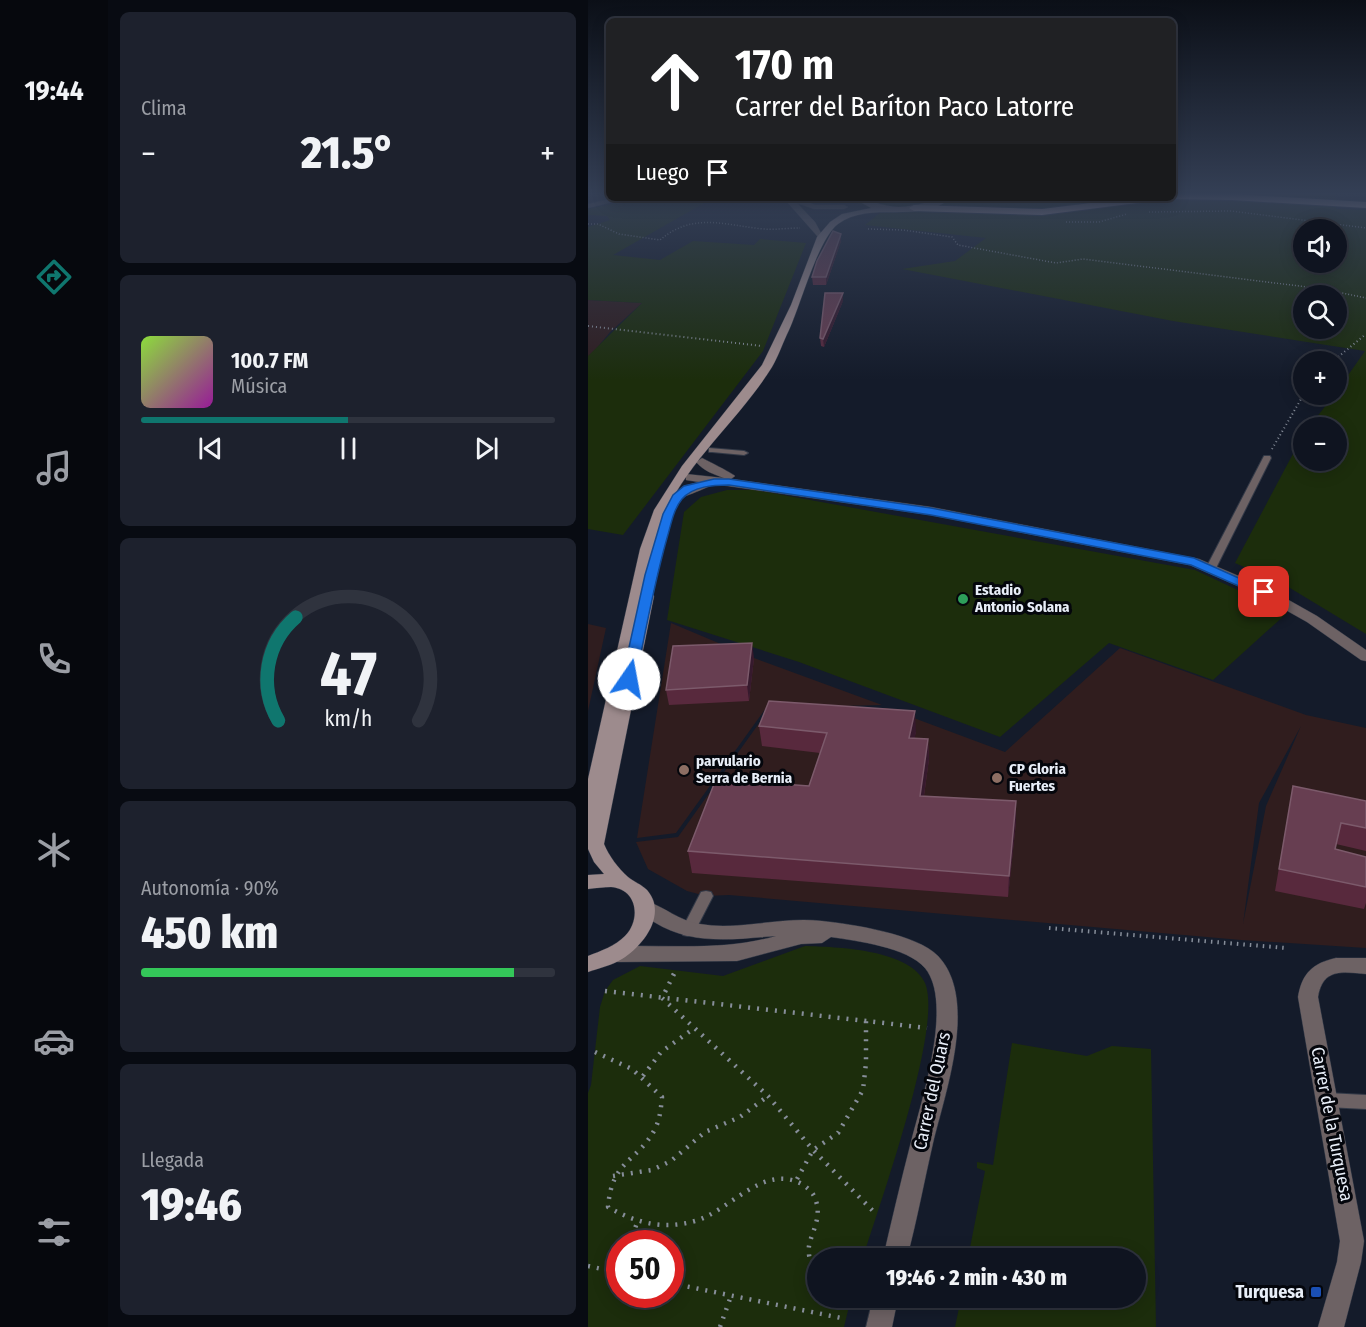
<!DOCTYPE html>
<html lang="es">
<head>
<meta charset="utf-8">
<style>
  :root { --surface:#0f1420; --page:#1d212d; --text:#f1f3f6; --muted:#9b9ea5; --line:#2f333e; --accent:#0f766e }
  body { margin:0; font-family:"Fira Sans Condensed",sans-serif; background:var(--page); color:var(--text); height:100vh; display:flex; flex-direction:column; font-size:22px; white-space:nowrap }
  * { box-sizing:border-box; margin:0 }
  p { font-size:20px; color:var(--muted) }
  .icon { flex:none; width:33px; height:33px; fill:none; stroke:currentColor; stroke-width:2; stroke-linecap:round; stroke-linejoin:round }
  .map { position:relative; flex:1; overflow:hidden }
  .drawer { display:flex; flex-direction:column; gap:12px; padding:12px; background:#080b12; width:480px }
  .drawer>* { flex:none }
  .banner { position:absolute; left:18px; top:18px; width:570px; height:183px; border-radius:9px; box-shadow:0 3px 15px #0003,0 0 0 2px var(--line); background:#202124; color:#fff; overflow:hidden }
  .buttons { position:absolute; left:705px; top:219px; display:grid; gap:12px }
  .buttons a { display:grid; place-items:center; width:54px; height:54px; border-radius:50%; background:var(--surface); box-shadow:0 3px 15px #0003,0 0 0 2px var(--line); font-size:30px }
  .speed { position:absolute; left:18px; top:1230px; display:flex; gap:12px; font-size:30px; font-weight:700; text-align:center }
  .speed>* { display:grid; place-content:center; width:78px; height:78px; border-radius:50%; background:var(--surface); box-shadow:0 3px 15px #0003,0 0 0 2px var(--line); line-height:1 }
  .speed .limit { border:9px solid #d22; background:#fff; color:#111 }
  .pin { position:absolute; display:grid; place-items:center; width:51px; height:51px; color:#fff; margin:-26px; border-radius:12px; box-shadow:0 3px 9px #0006 }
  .me { position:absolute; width:66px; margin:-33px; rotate:12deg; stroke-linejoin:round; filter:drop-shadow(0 0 4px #0008) }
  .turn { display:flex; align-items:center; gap:21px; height:126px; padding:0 30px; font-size:27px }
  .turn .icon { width:78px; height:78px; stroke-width:2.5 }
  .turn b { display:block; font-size:42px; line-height:51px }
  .then { display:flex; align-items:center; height:57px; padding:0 30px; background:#0003; gap:12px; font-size:22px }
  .big { font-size:45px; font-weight:800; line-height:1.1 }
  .drawer .card { flex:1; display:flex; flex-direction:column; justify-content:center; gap:9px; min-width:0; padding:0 21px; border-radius:9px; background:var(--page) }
  .drawer .dial { align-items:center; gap:0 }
  .dial svg { height:156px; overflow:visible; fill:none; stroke:var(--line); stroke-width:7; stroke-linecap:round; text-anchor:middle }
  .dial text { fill:var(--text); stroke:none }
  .song { display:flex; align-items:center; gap:18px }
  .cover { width:72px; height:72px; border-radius:9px; background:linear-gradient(135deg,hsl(90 70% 55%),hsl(300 70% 35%)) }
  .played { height:6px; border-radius:3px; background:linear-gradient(90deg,var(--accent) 50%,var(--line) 50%) }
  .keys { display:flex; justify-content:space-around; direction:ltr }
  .heat { display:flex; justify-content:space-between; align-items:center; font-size:33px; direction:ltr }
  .charge { height:9px; border-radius:4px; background:linear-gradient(90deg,#34c759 90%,var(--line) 0) }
  .trip { position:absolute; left:219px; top:1248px; width:339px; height:60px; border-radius:30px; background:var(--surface); box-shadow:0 3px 15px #0003,0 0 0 2px var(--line); font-weight:800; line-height:60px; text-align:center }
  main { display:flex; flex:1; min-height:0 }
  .tabs { display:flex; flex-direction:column; width:108px; justify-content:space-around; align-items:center; background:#06080d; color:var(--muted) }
  .tabs .icon { width:42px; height:42px }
  .tabs .active { color:var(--accent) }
  .tabs b { font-size:27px; color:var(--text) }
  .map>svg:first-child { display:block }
  .industrial { fill:#2f1d1f }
  .education { fill:#301d1e; fill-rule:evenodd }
  .green { fill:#1c2d0c; fill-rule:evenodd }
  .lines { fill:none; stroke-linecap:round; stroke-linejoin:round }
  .service-casing { stroke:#323947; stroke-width:2 }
  .minor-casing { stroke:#323947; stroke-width:1 }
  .tertiary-casing { stroke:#323947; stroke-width:1 }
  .secondary-casing { stroke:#323947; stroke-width:1 }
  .motorway-casing { stroke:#323947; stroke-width:2 }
  .path-far3 { stroke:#878e9a; stroke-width:1.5; stroke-dasharray:1 2; stroke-linecap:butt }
  .path-far2 { stroke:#878e9a; stroke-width:2; stroke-dasharray:1 3; stroke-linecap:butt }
  .path-far1 { stroke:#878e9a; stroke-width:4; stroke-dasharray:1.5 5; stroke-linecap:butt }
  .path { stroke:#878e9a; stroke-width:4.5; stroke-dasharray:2 7; stroke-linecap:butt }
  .service { fill:#6d6264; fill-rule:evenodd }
  .minor { fill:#6d6264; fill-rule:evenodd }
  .tertiary { fill:#6d6264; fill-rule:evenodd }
  .secondary { fill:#9d8b8d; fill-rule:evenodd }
  .motorway { fill:#e3c7cb; fill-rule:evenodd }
  .wall { fill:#58293d }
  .shaded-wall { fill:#361a2d }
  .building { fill:#673e51; stroke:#7c5a6b; stroke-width:1.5 }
  .route { fill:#1a73e8; stroke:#114b97; stroke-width:1.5 }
  .leisure-dot { fill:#2e9e5b; stroke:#04060c; stroke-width:2 }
  .education-dot { fill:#8d6e63; stroke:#04060c; stroke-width:2 }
  .transit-dot { fill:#1a4fb4; stroke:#04060c; stroke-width:2 }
  .labels { text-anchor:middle; stroke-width:6; stroke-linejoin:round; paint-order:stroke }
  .poi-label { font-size:15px; font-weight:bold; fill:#e8eef8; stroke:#04060c; text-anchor:start }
  .near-street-label { font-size:18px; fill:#e8eef8; stroke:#04060c }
  .near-poi-label { font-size:18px; font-weight:bold; fill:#e8eef8; stroke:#04060c; text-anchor:end }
</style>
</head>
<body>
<main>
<nav class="tabs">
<b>19:44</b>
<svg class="icon active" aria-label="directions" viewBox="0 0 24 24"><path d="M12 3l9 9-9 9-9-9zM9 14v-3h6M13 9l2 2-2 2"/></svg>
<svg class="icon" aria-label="music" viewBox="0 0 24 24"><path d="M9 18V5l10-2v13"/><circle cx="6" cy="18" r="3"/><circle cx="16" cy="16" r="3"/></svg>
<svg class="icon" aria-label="phone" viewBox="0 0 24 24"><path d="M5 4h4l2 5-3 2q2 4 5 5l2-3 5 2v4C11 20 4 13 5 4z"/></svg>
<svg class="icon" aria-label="climate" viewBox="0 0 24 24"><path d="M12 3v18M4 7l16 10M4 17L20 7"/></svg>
<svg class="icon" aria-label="car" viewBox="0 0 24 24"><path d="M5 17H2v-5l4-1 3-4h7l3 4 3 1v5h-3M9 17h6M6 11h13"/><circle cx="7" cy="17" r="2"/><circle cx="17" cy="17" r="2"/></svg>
<svg class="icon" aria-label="filters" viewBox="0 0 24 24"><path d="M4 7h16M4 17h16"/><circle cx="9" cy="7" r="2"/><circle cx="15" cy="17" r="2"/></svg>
</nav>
<section class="drawer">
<div class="card"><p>Clima</p>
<div class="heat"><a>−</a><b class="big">21.5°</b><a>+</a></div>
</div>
<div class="card">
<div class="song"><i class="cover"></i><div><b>100.7 FM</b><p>Música</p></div></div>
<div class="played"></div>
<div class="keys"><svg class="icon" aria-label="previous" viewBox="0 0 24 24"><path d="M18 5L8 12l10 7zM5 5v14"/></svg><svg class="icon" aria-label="pause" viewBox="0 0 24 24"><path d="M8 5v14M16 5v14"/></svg><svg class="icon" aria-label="next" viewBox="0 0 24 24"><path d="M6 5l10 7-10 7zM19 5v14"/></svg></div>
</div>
<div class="card dial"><svg viewBox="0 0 100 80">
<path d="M14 69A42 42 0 1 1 86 69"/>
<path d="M14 69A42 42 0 0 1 23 16" stroke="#0f766e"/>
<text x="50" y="56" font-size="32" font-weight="700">47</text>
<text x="50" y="72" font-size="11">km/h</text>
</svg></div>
<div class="card"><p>Autonomía · 90%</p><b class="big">450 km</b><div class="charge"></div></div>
<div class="card"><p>Llegada</p><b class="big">19:46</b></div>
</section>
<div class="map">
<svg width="778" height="1327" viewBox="0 0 778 1327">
  <rect width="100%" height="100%" fill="#141b2a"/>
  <path class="industrial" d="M0 300 54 303 22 332 2 356H0Z
    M0 624 18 628 0 711Z"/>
  <path class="education" d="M83 623 166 658 294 705 178 708 88 833 49 838Z
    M532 648 718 715 778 728V948L653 940 141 895 118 896 99 891 60 869 48 842 90 837 179 712 299 708 417 752ZM713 726 678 806 655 924 671 803Z"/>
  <path class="green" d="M585 194H747L748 209 778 210V634L697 585 647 563 715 435 716 460H748V428L721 427 746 395 748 394 749 391 777 351 585 321 314 269 367 261 398 238 277 225 293 212 256 198H585ZM716 230H748V262H716ZM716 296H748V328H716Z
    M52 198H125L25 255 72 260 105 241 166 245 172 239 218 243 175 351 35 535 0 529V356L54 303 0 300V227L22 220 19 216 0 215V209Z
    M139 490H167L607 570 699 613 625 680 521 643 412 737 211 662 79 620 96 512 113 497Z
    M217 946C248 947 319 949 336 981 358 1021 290 1208 275 1258H230V1298H263L256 1327H0V1093L3 1085 12 1007 17 991 25 980 52 966 135 976ZM32 1244H82V1294H32Z
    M424 1043 499 1056 524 1046 563 1049 568 1327H367L373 1298H548V1258H380L397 1171 389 1168V1162L405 1165Z"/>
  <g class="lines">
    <g class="service-casing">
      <path id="service" d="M121 448 156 451 160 453 156 455 124 452H121Z
        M676 456H682L683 458 628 568 623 571 620 570 618 568Z
        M118 891 123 892 125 896 107 931 105 935 100 936 95 935 93 931 111 896 113 892Z
        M739 1093 778 1095V1109L739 1107 734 1105 731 1100 734 1095Z"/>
    </g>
    <g class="minor-casing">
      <path id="minor" d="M27 198H41L0 208V204Z"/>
    </g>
    <g class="tertiary-casing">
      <path id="tertiary" d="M199 198H210L227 205H256L260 207 256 209H226L209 203 227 222 234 235 230 237 200 203Z
        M114 458C118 460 144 473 147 476L143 479 343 507 611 559 681 589 729 616 778 650V661L773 660 719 622 671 595 602 565 343 515 126 484C121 487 89 500 85 500V494L96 486 111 482 98 480V474L136 478C125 474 116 471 108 462Z
        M58 901C77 907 91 921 112 924 152 931 193 916 234 921 263 924 329 934 350 956 391 999 357 1093 345 1143 336 1182 329 1220 319 1258H295C304 1219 313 1181 323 1142 333 1102 366 1003 337 968 319 947 269 941 243 937L234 943 213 944 149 961 30 962 23 960 20 954 23 948 30 946C84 945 136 951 188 936 145 939 105 946 66 922 59 918 52 915 49 908L51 903Z
        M748 958H778V974C754 972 735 968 730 997L776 1241 773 1262 756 1327H730L749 1262 752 1241 710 997C714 973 725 963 748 958Z
        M285 1298H310L304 1327H278Z"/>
    </g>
    <g class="secondary-casing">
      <path id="secondary" d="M265 198C280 198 294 207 311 207 330 207 346 198 363 198 331 225 283 200 250 224 230 239 213 304 201 330 195 342 191 355 184 367 153 417 105 456 79 509 66 535 62 565 56 593H64L66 596 16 844C21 856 30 868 40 877 46 882 53 884 59 890 80 914 55 946 34 959 25 965 11 968 0 972V956C13 951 27 946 37 936 53 920 50 889 23 887 16 887 8 888 0 889V875L16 874 6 862 0 849V779L52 549 66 510 94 466 174 365 203 305 229 237 242 222 254 214 283 208Z"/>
    </g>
    <g class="motorway-casing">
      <path id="motorway" d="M585 194H644L778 202V208L644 200 582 199 585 198Z
        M544 198H569L565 201 454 215 326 211 321 208 326 205 454 209Z"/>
    </g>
    <path class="path-far3" d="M561 212 643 211 778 228
      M478 222H511L539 214
      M0 224H10L31 234 72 240C105 212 136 225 175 229 187 230 200 228 212 228
      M280 229 315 230 364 237 370 245 468 263 495 259 735 289 778 298"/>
    <path class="path-far2" d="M0 326 174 346
      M744 362 778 334
      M684 449 716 394"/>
    <path class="path-far1" d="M461 928 698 948
      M85 975 88 970"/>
    <path class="path" d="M86 974 74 998 180 1096 225 1150 288 1214
      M17 991 339 1028
      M7 1052 44 1069 74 1097C73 1108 72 1119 67 1129 49 1163 24 1159 20 1207 48 1223 75 1230 107 1221 142 1211 175 1163 214 1184 220 1188 226 1193 228 1201 235 1222 218 1239 221 1254 221 1258 224 1263 225 1267L230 1269
      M55 1076 73 1052 105 1029
      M25 1176 64 1170 83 1161 117 1132 152 1117 180 1096
      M209 1179 225 1150 250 1133 275 1090 278 1063V1021
      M41 1244 49 1223
      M0 1266 32 1273
      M82 1283 258 1319
      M132 1327 143 1296"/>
    <use href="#service" class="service"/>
    <use href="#minor" class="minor"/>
    <use href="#tertiary" class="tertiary"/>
    <use href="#secondary" class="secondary"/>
    <use href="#motorway" class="motorway"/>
  </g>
  <path class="wall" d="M253 241 238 285H225L224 277Z
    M255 301 236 347 233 346 232 338Z
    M166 658 161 701 81 705 78 690Z
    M171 726 328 732 326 738 340 739 341 759 336 796 428 801V822L420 897 104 873 100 851 221 786 232 753 174 746Z
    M705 786 778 801V851L748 844 747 849 778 857V903L776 909 687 891Z"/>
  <path class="shaded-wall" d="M253 234V241L238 285V277Z
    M255 293V301L236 347 235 339Z
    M164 643 166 658 161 701 159 685Z
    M327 711 328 732 322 759 321 738Z
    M340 739 341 759 333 817 332 796Z
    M428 801V822L420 897 421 876Z"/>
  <path class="building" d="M245 231 253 234 238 277H224L229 261Z
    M237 293H255L235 339 232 338Z
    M164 643 159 685 78 690 85 646Z
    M181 701 327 711 321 738 340 739 332 796 428 801 421 876 100 851 128 779 221 786 239 733 171 726Z
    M705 786 778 801V828L753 823 747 849 778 857V887L691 869Z"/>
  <linearGradient id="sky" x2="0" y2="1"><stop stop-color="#0b0f17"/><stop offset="0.51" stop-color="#343f55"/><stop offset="1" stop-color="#343f55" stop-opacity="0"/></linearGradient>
  <rect width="778" height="380" fill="url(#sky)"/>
  <path class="route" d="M126 479H141L343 508 606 558 682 592 676 596 671 595 603 565 343 515 141 485C126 485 105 486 94 499 85 510 83 525 79 538 66 584 57 632 48 679L46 682H36L34 679 57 575 75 514 85 495 96 486Z"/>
  <circle class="leisure-dot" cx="375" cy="599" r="6"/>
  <g class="education-dot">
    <circle cx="96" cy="770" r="6"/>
    <circle cx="409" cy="778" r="6"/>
  </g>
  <rect class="transit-dot" x="722" y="1286" width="12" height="12" rx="3"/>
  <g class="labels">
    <g class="poi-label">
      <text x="387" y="595">Estadio<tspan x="387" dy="17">Antonio Solana</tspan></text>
      <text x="108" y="766">parvulario<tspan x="108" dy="17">Serra de Bernia</tspan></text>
      <text x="421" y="774">CP Gloria<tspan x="421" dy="17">Fuertes</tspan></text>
    </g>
    <g class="near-street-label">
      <text transform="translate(344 1091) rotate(-78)" y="6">Carrer del Quars</text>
      <text transform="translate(744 1124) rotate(79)" y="6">Carrer de la Turquesa</text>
    </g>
    <g class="near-poi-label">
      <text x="716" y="1298">Turquesa</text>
    </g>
  </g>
</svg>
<div class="buttons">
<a><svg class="icon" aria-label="sound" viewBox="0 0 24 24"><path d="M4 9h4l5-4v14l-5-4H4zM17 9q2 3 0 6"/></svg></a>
<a><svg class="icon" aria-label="search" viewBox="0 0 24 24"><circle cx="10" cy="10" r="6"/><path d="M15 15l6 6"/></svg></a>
<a>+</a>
<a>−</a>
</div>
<div class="speed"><div class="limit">50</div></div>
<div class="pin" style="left:676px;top:592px;background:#d93025"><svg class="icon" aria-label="arrive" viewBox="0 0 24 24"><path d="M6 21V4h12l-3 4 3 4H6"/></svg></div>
<svg class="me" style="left:41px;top:679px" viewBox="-20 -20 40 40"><circle r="19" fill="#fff"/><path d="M0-13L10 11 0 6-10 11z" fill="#1a73e8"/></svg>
<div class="trip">19:46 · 2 min · 430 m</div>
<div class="banner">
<div class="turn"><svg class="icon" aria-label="ahead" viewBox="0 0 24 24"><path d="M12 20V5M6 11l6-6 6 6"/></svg><div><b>170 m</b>Carrer del Baríton Paco Latorre</div></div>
<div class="then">Luego<svg class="icon" aria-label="arrive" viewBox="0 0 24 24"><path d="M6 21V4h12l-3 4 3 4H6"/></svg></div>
</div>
</div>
</main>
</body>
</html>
